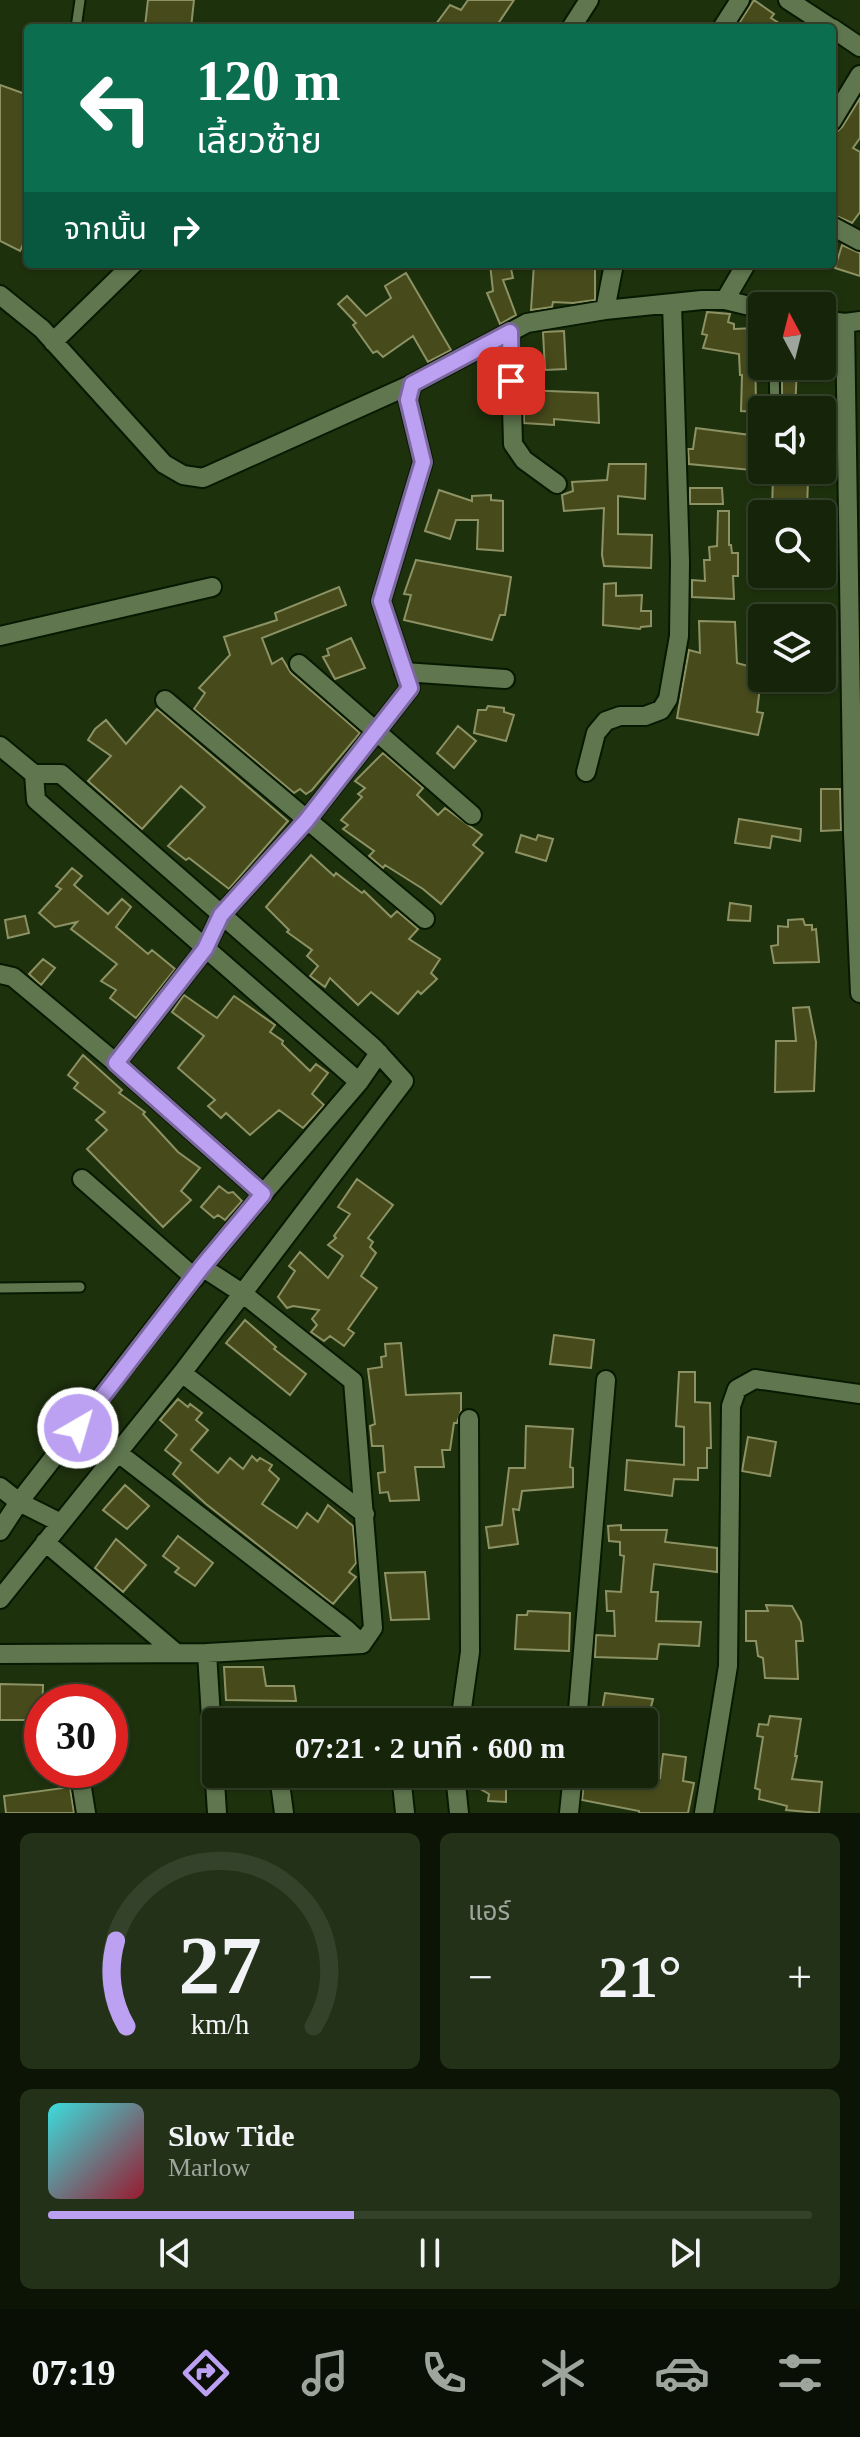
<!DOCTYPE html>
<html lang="th">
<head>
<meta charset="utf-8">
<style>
  :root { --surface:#16250a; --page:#233118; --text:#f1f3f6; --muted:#9ea59c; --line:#35422b; --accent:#bca0f2 }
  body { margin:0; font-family:"Times New Roman","Noto Sans Thai",serif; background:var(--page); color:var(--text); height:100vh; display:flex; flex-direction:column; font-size:30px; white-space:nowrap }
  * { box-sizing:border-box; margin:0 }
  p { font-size:26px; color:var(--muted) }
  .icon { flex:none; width:44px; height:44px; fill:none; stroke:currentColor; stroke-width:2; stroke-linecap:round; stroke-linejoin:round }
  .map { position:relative; height:1813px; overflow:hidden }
  .details { display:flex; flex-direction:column; gap:20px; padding:20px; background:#0c1406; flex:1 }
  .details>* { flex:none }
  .banner { position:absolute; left:24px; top:24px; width:812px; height:244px; border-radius:8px; box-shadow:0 2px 6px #0004,0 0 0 2px var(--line); background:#0b6e4f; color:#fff; overflow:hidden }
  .needle { width:52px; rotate:353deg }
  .controls { position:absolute; left:748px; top:292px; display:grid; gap:16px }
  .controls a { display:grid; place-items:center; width:88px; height:88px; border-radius:8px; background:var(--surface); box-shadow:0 2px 6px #0004,0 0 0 2px var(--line); font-size:40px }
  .speed { position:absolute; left:24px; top:1684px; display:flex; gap:16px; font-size:40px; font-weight:700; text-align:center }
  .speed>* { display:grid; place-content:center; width:104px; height:104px; border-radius:50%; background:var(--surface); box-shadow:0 2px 6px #0004,0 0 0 2px var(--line); line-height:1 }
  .speed .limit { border:12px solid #d22; background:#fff; color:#111 }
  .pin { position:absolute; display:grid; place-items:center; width:68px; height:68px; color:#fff; margin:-34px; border-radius:16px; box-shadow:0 4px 12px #0006 }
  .me { position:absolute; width:88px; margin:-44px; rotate:38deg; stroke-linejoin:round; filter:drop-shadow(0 0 6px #0008) }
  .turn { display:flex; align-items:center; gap:28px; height:168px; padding:0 40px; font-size:36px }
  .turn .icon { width:104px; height:104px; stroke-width:2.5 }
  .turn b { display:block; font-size:56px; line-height:68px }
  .then { display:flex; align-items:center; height:76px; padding:0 40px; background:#0003; gap:16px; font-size:30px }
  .big { font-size:60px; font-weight:600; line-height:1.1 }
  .details .widget { flex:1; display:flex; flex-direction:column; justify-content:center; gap:12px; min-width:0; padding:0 28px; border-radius:12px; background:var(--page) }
  .details .dial { align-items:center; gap:0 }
  .dial svg { height:208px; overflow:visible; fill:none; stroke:var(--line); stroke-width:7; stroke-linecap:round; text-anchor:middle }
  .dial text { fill:var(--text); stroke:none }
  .song { display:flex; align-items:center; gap:24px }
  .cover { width:96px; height:96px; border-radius:12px; background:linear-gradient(135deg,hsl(180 70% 55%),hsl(350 70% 35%)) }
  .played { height:8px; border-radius:4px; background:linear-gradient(90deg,var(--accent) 40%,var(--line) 40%) }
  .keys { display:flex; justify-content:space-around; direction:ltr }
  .heat { display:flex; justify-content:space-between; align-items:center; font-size:44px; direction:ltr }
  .details .tiles { flex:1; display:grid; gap:20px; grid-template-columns:1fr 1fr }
  .widget:last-child { grid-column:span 2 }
  .trip { position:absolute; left:202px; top:1708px; width:456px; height:80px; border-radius:8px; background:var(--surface); box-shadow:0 2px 6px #0004,0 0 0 2px var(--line); font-weight:600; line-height:80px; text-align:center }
  .menu { display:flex; height:128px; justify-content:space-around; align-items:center; background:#090f04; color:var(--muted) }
  .menu .icon { width:56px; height:56px }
  .menu .active { color:var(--accent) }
  .menu b { font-size:36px; color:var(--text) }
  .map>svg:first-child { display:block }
  .building { fill:#474b1b; stroke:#8d9264; stroke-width:2 }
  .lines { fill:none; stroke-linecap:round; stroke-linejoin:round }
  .service-casing { stroke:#071900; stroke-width:13 }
  .minor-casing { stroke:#071900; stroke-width:22 }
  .service { stroke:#5f764f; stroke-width:9 }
  .minor { stroke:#5f764f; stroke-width:18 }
  .route-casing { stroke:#7a689d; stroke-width:20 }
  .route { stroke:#bca0f2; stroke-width:14 }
</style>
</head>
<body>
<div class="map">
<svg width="860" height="1813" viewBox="0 0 860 1813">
  <rect width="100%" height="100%" fill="#1e310d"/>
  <path class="building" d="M148 0H194L191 28 145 26Z
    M468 0H514L495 28H433L450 5 461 10Z
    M754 0 774 14 771 18 787 28H736Z
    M0 85 28 95V234L20 251 0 241Z
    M860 98V138L853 148 860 152V212L852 223 832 214V136L842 127Z
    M842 245 860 253V276L835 268Z
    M490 264H510L513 278 503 280 516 315 500 324 487 293 493 291Z
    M534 264 550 266V264H595V300L573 303 553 302 552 307 531 310Z
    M406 273 451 350 428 362 413 336 383 357 377 351 373 353 353 325 356 323 338 304 347 296 366 316 391 298 385 286Z
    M707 312 730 314 728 322 734 324V329L755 328 756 412 741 411 742 375H740L739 354 703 348 707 335 702 334Z
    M564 331 566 369 545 370 543 332Z
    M782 368H797L795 410H782Z
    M524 390 598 393 599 423 554 419V425L524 423Z
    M696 428 750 435 751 470 689 464 688 449H693Z
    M609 464H646L645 499 618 496V534L652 535 651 568 604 566 602 555 604 508 564 511 562 495 573 491 572 482 607 480Z
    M776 476H790L789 481H808L807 507H772L773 479H776Z
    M690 488H722L723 504H690Z
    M439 490 472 501V496L491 495V500L503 501V551L477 549 478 520H456L450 539 425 531Z
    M718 511H729V545H731L732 553H738V576H733L734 599 692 597V580L705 581 704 560H710L709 547 717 546Z
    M416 560 511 577 505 615H500L492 640 404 620 411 595 404 594Z
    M616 583V596L642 595 641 611H651V626L641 627 640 629 603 625 604 584Z
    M339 587 346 605 262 638 272 664 282 658 291 673 360 733 312 790 306 794 300 789 294 793 194 709 205 693 199 688 230 655 224 637 277 620 275 613Z
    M699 621 735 622 737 663 762 670 757 712 763 713 758 735 677 718 689 650 700 653Z
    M351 638 365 668 335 679 323 657 329 655 327 649Z
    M488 706 504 708V712L514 715 506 741 474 733 478 710H486Z
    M157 709 288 821 229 889 189 858 186 860 168 846 205 807 181 786 142 829 88 781 111 756 88 740 95 729 106 720 126 744Z
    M458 726 476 741 454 768 437 753Z
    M383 753 423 788 417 795 438 815 445 808 482 835 473 845 483 853 441 904 423 889 385 865 383 868 369 856 374 851 343 829 348 825 341 820 362 797 358 794 365 788 355 781Z
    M821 789H840L841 830 821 831Z
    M739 819 801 829 800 841 772 836 770 848 735 843Z
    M521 835 536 840 538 835 553 839 546 861 516 852Z
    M311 855 334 876 336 873 362 893 364 891 391 917 397 911 418 929 409 939 440 959 431 973 437 979 421 994 418 991 398 1014 371 992 358 1005 330 978 325 987 310 976 318 966 307 956 312 950 287 932 289 930 266 907Z
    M72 868 82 876 74 885 108 914 122 899 131 907 116 927 148 954 152 950 175 969 136 1018 110 998 116 990 101 981 117 964 71 929 77 922 55 927 39 913 61 889 56 886Z
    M730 903 751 906 750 921 728 920Z
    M25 916 29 933 8 938 5 920Z
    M803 919 805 925H812V930L816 929 819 962 774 963 771 946 778 945V926L788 927V920Z
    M43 959 55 968 41 985 29 974Z
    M184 995 217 1018 234 996 275 1025 270 1032 283 1041 282 1044 310 1071 316 1064 328 1073 312 1094 324 1105 303 1128 279 1110 250 1135 226 1113 221 1118 208 1106 215 1100 178 1068 204 1036 172 1012Z
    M809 1007 816 1042 814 1091 775 1092 776 1041H796L793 1008Z
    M83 1055 122 1090 119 1093 145 1112 143 1114 178 1152 200 1168 181 1191 191 1200 163 1227 87 1149 107 1130 96 1120 105 1112 74 1088 78 1083 68 1075Z
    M357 1179 393 1205 368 1238 373 1242 370 1247 376 1253 361 1276 377 1288 348 1329 354 1333 344 1346 330 1336 324 1341 311 1332 317 1325 312 1319 319 1310 293 1306 287 1308 278 1297 295 1271 289 1266 300 1252 328 1278 343 1256 328 1245 336 1238 334 1236 350 1214 338 1207Z
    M219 1186 228 1193 233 1192 242 1201 225 1220 218 1215 214 1218 201 1207Z
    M245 1320 276 1347 274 1349 306 1374 290 1395 226 1343Z
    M554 1335 594 1340 591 1368 550 1364Z
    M401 1343 406 1395 461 1393V1411L457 1423H454L450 1450H442L444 1467H415L419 1500 390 1501 388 1492 380 1493 378 1473 385 1472 383 1446H372L370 1426 375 1424 368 1369 382 1367 381 1357 386 1356 385 1344Z
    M679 1372H695V1402L710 1403 711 1448H707V1468H698V1480L674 1479 672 1496 625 1490 627 1460 684 1465V1427L676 1426Z
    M178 1399 188 1407 190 1404 202 1413 196 1420 208 1430 191 1450 218 1473 230 1458 243 1469 252 1456 257 1461 260 1458 272 1465 269 1470 279 1479 262 1504 297 1528 307 1513 318 1522 328 1505 353 1526 356 1563 349 1572 356 1577 333 1604 206 1504 173 1474 181 1463 165 1450 177 1435 160 1420Z
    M526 1426 573 1429 570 1467 573 1468V1487L522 1491 519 1510 513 1509 518 1544 489 1548 486 1527 502 1525 509 1468H525Z
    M748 1437 776 1442 770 1476 742 1471Z
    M125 1485 149 1506 127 1529 103 1510Z
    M621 1525V1530H667L665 1542 717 1548V1572L654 1564 651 1592H658L656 1621 701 1622 699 1646 659 1644 657 1659 595 1657 596 1635 615 1636 614 1611H607L606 1591 621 1592 624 1556 620 1555V1542L609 1541 608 1526Z
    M178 1536 213 1563 195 1586 175 1572 179 1568 163 1556Z
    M116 1539 146 1565 123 1592 95 1568Z
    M425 1572 429 1619 391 1620 385 1573Z
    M766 1605 792 1606 801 1622 803 1641H796L798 1679 765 1678 763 1658 758 1656 756 1641H746V1611H768Z
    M528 1611 570 1613 569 1651 515 1649 517 1615H527Z
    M224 1667H263L266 1686H294L296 1701 226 1700Z
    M0 1684 43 1685 42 1720H0Z
    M605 1693 653 1699 647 1722H600Z
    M770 1716 801 1719 795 1756H797L792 1779 822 1782 819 1813 786 1810 787 1806 759 1799 760 1790 755 1788 763 1737 757 1736 759 1724 768 1725Z
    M663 1754 686 1757 683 1781 694 1783 688 1813H639V1811L582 1800 585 1774H633L660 1778Z
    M473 1774H498L506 1778V1802L488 1801 489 1794 470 1783Z
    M70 1787 74 1813H6L4 1796Z"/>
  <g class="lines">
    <g class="service-casing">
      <path id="service" d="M76 28 80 0
        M774 366 775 410
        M822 419H846
        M0 1288 80 1287"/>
    </g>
    <g class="minor-casing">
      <path id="minor" d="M788 0 831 28
        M571 28 589 0
        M722 28 740 0
        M832 28 860 47
        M832 121 860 75
        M832 226 860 241
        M0 295 42 329 164 464 183 475 203 478 412 384
        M725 300 746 264
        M605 310 614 264
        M822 320 845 323 860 321
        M845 323 853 834 860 993
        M510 332 513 444 524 460 557 484
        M53 342 133 264
        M0 636 212 587
        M299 664 472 815
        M404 672 505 679
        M165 700 425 919
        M0 746 34 774
        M586 772 596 733 606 721 620 716H645L661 710 668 699 679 636 680 562 672 303
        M0 974 13 977 116 1063
        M379 1053 359 1082 263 1194 116 1063 205 949 221 915 306 821 410 688 381 601 423 462 408 400 412 384 527 323 605 310 702 300H725L762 309
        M82 1179 195 1278
        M182 1373 365 1514
        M117 1452 346 1629 362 1644
        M0 1487 19 1502 202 1267 263 1194
        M0 1531 19 1502 61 1523
        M45 1542 175 1652
        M0 1599 182 1373 404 1081 374 1048 61 774H34L36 800 359 1082
        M207 1653 217 1813
        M0 1654 207 1653 362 1644 373 1628 353 1381 242 1293 202 1267
        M460 1722 470 1652 469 1419
        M577 1722 606 1380
        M401 1774 405 1813
        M455 1774 459 1813
        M280 1783 284 1813
        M82 1788 86 1813
        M569 1813 573 1774
        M704 1813 728 1666 731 1406 737 1389 755 1379 860 1394"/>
    </g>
    <use href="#service" class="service"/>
    <use href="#minor" class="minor"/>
  </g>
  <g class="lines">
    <g class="route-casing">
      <path id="route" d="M78 1428 202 1267 263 1194 116 1063 205 949 221 915 306 821 410 688 381 601 423 462 408 400 412 384 510 332 511 381"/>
    </g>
    <use href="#route" class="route"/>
  </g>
</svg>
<div class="controls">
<a><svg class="needle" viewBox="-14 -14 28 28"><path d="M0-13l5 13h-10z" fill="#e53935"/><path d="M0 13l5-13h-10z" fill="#9ea59c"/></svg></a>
<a><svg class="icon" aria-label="sound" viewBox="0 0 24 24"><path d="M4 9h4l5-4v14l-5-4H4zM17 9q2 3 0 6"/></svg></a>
<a><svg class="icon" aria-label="search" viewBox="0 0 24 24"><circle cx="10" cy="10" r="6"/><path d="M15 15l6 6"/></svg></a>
<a><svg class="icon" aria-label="layers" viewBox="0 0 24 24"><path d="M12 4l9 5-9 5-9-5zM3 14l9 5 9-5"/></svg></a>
</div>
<div class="speed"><div class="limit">30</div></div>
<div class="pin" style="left:511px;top:381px;background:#d93025"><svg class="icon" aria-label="arrive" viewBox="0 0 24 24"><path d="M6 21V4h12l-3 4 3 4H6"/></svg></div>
<svg class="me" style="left:78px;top:1428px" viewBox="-20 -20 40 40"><circle r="17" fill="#bca0f2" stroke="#fff" stroke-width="3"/><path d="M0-11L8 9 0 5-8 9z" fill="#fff"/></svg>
<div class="trip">07:21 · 2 นาที · 600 m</div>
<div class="banner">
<div class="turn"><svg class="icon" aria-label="left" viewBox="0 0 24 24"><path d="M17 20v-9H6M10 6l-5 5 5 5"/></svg><div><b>120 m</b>เลี้ยวซ้าย</div></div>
<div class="then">จากนั้น<svg class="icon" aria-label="right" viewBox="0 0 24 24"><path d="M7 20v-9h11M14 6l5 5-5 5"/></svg></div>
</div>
</div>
<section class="details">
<div class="tiles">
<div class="widget dial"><svg viewBox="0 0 100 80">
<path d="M14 69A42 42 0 1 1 86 69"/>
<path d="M14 69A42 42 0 0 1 10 36" stroke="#bca0f2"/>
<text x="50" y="56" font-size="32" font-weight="700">27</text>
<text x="50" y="72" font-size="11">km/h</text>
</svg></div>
<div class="widget"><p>แอร์</p>
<div class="heat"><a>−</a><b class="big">21°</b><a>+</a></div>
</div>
<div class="widget">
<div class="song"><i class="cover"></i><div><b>Slow Tide</b><p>Marlow</p></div></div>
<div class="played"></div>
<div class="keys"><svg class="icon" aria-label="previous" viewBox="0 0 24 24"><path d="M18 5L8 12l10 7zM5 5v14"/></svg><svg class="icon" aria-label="pause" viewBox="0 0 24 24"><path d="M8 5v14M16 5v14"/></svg><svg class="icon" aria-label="next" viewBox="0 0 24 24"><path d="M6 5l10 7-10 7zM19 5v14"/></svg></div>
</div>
</div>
</section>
<nav class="menu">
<b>07:19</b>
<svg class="icon active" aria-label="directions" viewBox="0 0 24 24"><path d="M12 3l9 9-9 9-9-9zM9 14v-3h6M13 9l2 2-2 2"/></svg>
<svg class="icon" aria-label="music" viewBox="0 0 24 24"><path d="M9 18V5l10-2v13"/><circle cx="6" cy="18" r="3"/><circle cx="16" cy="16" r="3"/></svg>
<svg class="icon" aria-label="phone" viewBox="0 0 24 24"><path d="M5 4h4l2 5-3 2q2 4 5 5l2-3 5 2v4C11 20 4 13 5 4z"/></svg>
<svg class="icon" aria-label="climate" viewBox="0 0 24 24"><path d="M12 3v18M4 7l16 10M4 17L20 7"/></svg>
<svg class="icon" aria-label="car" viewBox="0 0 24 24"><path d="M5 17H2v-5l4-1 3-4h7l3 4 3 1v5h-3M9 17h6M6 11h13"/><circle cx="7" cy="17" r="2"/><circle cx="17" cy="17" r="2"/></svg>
<svg class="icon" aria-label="filters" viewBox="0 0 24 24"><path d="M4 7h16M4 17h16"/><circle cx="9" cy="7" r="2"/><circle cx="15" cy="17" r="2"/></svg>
</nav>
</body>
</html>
